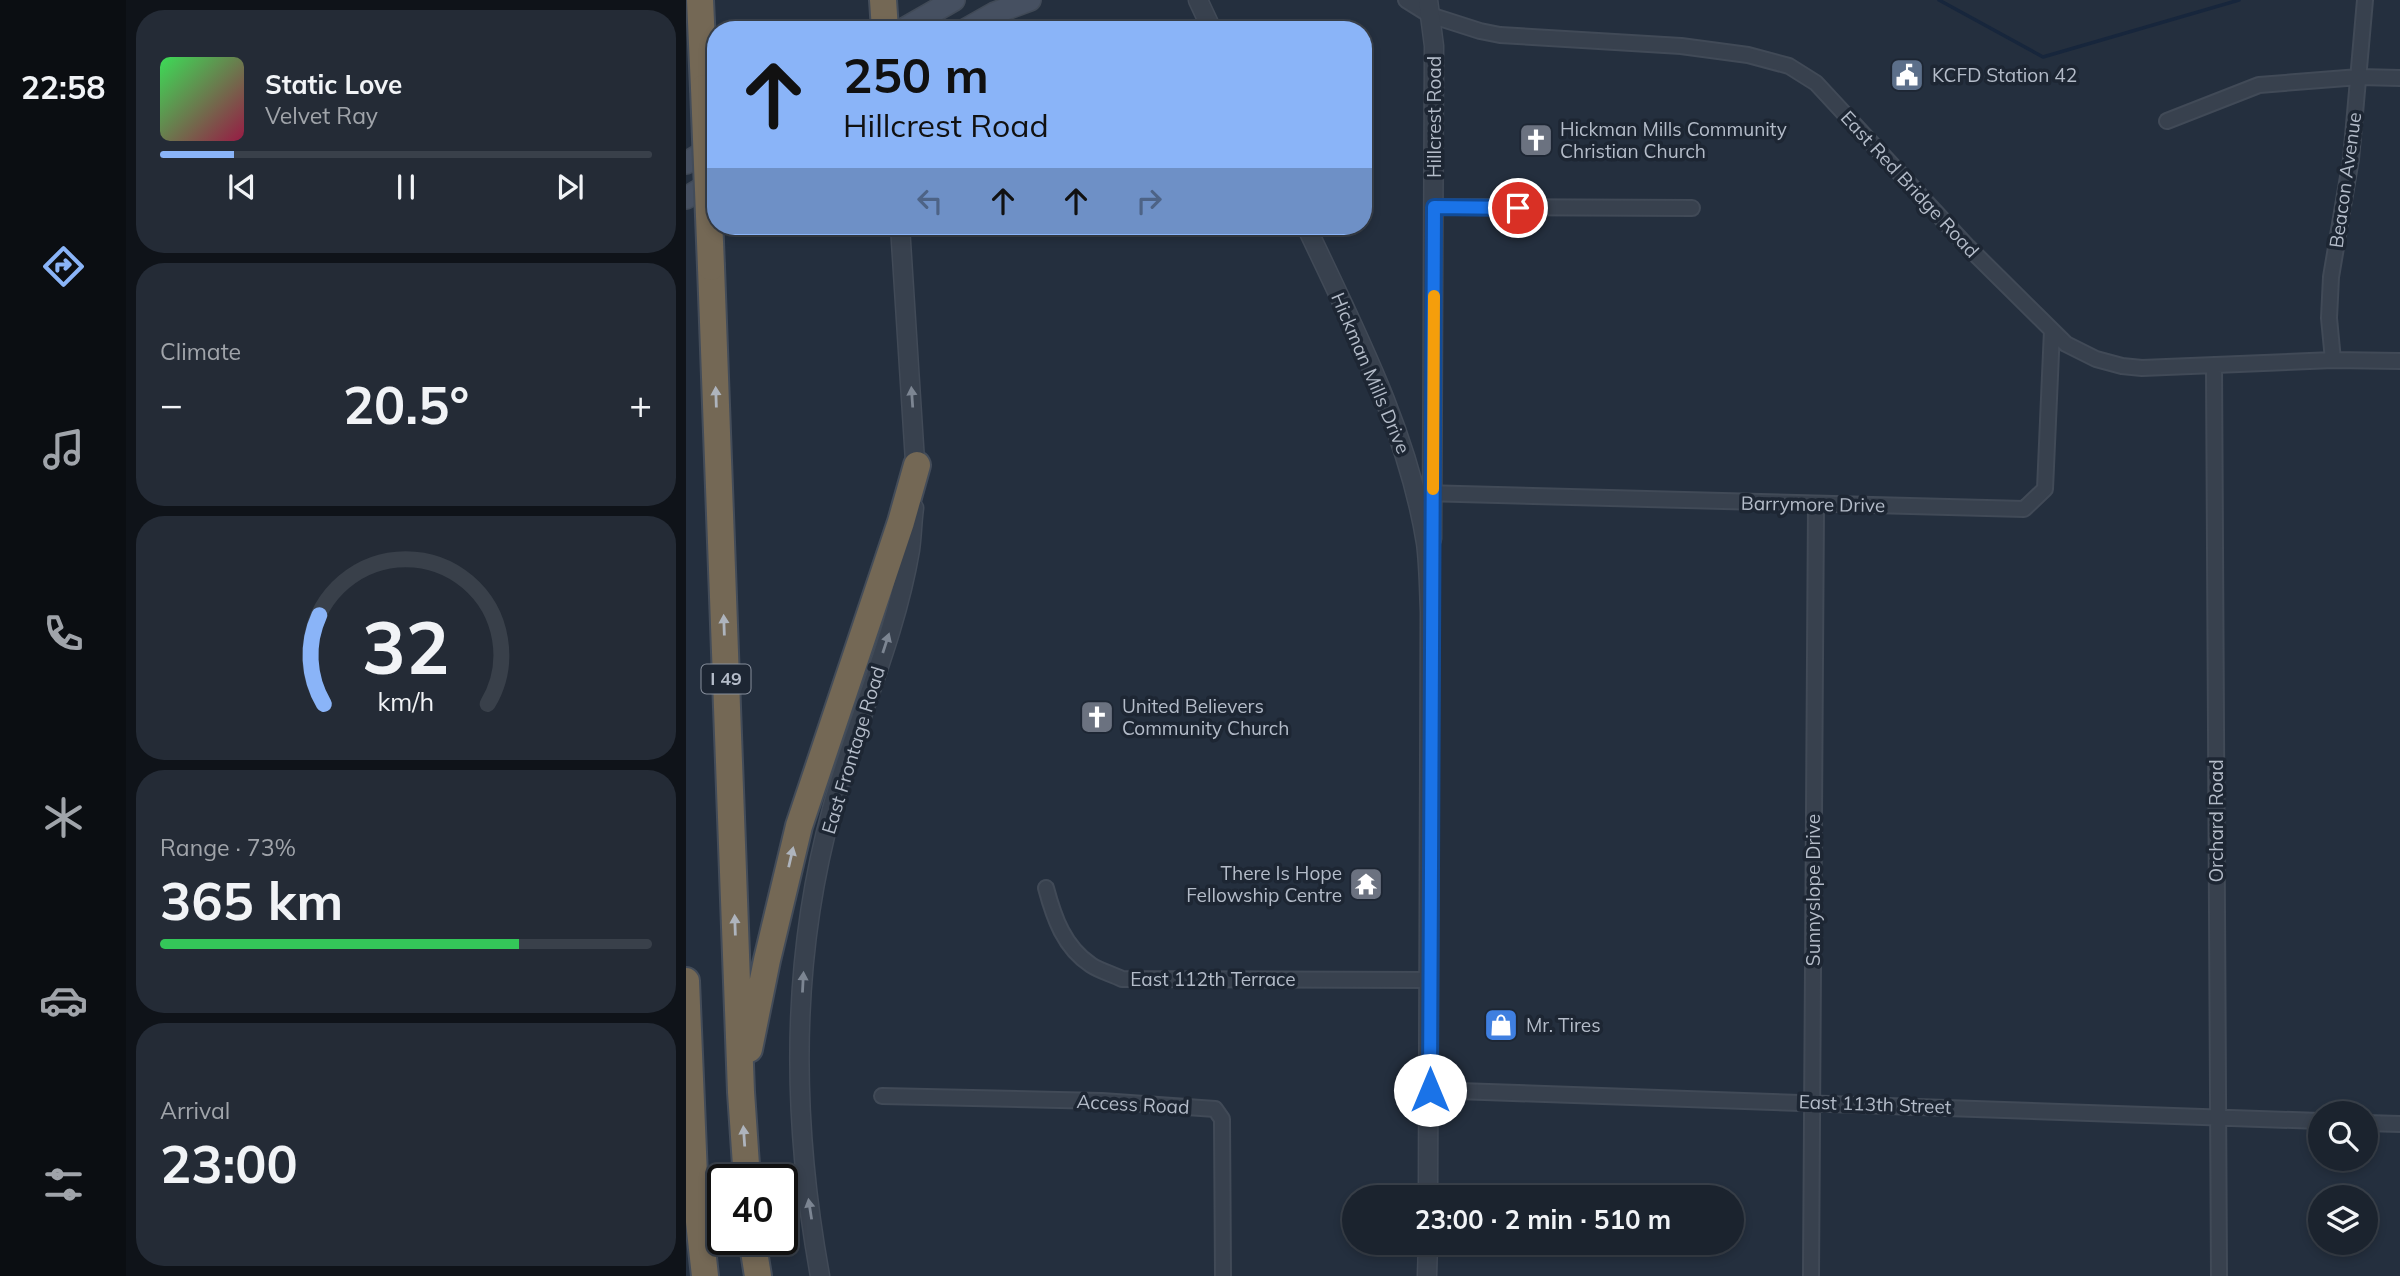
<!DOCTYPE html>
<html lang="en">
<head>
<meta charset="utf-8">
<style>
  :root { --surface:#1b232e; --page:#242b36; --text:#f1f3f6; --muted:#a0a4aa; --line:#39404a; --accent:#8ab4f8 }
  body { margin:0; font-family:Mulish,sans-serif; background:var(--page); color:var(--text); height:100vh; display:flex; flex-direction:column; font-size:26px; white-space:nowrap }
  * { box-sizing:border-box; margin:0 }
  p { font-size:23px; color:var(--muted) }
  .icon { flex:none; width:38px; height:38px; fill:none; stroke:currentColor; stroke-width:2; stroke-linecap:round; stroke-linejoin:round }
  .map { position:relative; flex:1; overflow:hidden }
  .panel { display:flex; flex-direction:column; gap:10px; padding:10px; background:#0f1319; width:560px }
  .panel>* { flex:none }
  .hud { position:absolute; left:21px; top:21px; width:665px; height:214px; border-radius:28px; box-shadow:0 4px 10px #0003,0 0 0 2px var(--line); background:#8ab4f8; color:#111; overflow:hidden }
  .buttons { position:absolute; left:1622px; top:1101px; display:grid; gap:14px }
  .buttons a { display:grid; place-items:center; width:70px; height:70px; border-radius:50%; background:var(--surface); box-shadow:0 4px 10px #0003,0 0 0 2px var(--line); font-size:35px }
  .speed { position:absolute; left:21px; top:1164px; display:flex; gap:14px; font-size:35px; font-weight:700; text-align:center }
  .speed>* { display:grid; place-content:center; width:91px; height:91px; border-radius:50%; background:var(--surface); box-shadow:0 4px 10px #0003,0 0 0 2px var(--line); line-height:1 }
  .speed .limit { border:4px solid #111; border-radius:10px; background:#fff; color:#111 }
  .pin { position:absolute; display:grid; place-items:center; width:60px; height:60px; color:#fff; margin:-30px; border:4px solid #fff; border-radius:50%; box-shadow:0 2px 7px #0007 }
  .me { position:absolute; width:77px; margin:-38px; rotate:0deg; stroke-linejoin:round; filter:drop-shadow(0 0 5px #0008) }
  .turn { display:flex; align-items:center; gap:24px; height:147px; padding:0 21px; font-size:32px }
  .turn .icon { width:91px; height:91px; stroke-width:2.5 }
  .turn b { display:block; font-size:49px; line-height:60px }
  .lanes { display:flex; align-items:center; height:66px; padding:0 21px; background:#0003; justify-content:center; gap:35px; direction:ltr }
  .lanes .off { opacity:.35 }
  .big { font-size:52px; font-weight:700; line-height:1.1 }
  .panel .tile { flex:1; display:flex; flex-direction:column; justify-content:center; gap:10px; min-width:0; padding:0 24px; border-radius:28px; background:var(--page) }
  .panel .dial { align-items:center; gap:0 }
  .dial svg { height:182px; overflow:visible; fill:none; stroke:var(--line); stroke-width:7; stroke-linecap:round; text-anchor:middle }
  .dial text { fill:var(--text); stroke:none }
  .song { display:flex; align-items:center; gap:21px }
  .cover { width:84px; height:84px; border-radius:10px; background:linear-gradient(135deg,hsl(130 70% 55%),hsl(340 70% 35%)) }
  .played { height:7px; border-radius:4px; background:linear-gradient(90deg,var(--accent) 15%,var(--line) 15%) }
  .keys { display:flex; justify-content:space-around; direction:ltr }
  .heat { display:flex; justify-content:space-between; align-items:center; font-size:38px; direction:ltr }
  .charge { height:10px; border-radius:5px; background:linear-gradient(90deg,#34c759 73%,var(--line) 0) }
  .trip { position:absolute; left:656px; top:1185px; width:402px; height:70px; border-radius:35px; background:var(--surface); box-shadow:0 4px 10px #0003,0 0 0 2px var(--line); font-weight:700; line-height:70px; text-align:center }
  main { display:flex; flex:1; min-height:0 }
  .tabs { display:flex; flex-direction:column; width:126px; justify-content:space-around; align-items:center; background:#0b0e12; color:var(--muted) }
  .tabs .icon { width:49px; height:49px }
  .tabs .selected { color:var(--accent) }
  .tabs b { font-size:32px; color:var(--text) }
  .map>svg:first-child { display:block }
  .lines { fill:none; stroke-linecap:round; stroke-linejoin:round }
  .stream { stroke:#17263c; stroke-width:3.5 }
  .minor-casing { stroke:#414a57; stroke-width:18 }
  .tertiary-casing { stroke:#414a57; stroke-width:21 }
  .secondary-casing { stroke:#414a57; stroke-width:24 }
  .motorway-casing { stroke:#434c59; stroke-width:30 }
  .minor { stroke:#38414e; stroke-width:14 }
  .tertiary { stroke:#38414e; stroke-width:18 }
  .secondary { stroke:#465061; stroke-width:21 }
  .motorway { stroke:#746855; stroke-width:26 }
  .motorway-bridge-casing { stroke:#434c59; stroke-width:30; stroke-linecap:butt }
  .motorway-bridge { stroke:#746855; stroke-width:26 }
  .oneway { fill:#aeb4bd }
  .oneway2 { fill:#7c8592 }
  .route-casing { stroke:#114b97; stroke-width:18 }
  .route { stroke:#1a73e8; stroke-width:12 }
  .slow { stroke:#f59e0b; stroke-width:12 }
  .labels { text-anchor:middle; stroke-width:7; stroke-linejoin:round; paint-order:stroke }
  .shield { fill:#1d2633; stroke:#878f9c; stroke-width:2 }
  .shield-label { font-size:18px; font-weight:bold; fill:#b4bcc9 }
  .poi-label { font-size:19px; fill:#b4bcc9; stroke:#1d2633; text-anchor:start }
  .street-label { font-size:19px; fill:#b4bcc9; stroke:#1d2633 }
</style>
</head>
<body>
<main>
<nav class="tabs">
<b>22:58</b>
<svg class="icon selected" aria-label="directions" viewBox="0 0 24 24"><path d="M12 3l9 9-9 9-9-9zM9 14v-3h6M13 9l2 2-2 2"/></svg>
<svg class="icon" aria-label="music" viewBox="0 0 24 24"><path d="M9 18V5l10-2v13"/><circle cx="6" cy="18" r="3"/><circle cx="16" cy="16" r="3"/></svg>
<svg class="icon" aria-label="phone" viewBox="0 0 24 24"><path d="M5 4h4l2 5-3 2q2 4 5 5l2-3 5 2v4C11 20 4 13 5 4z"/></svg>
<svg class="icon" aria-label="climate" viewBox="0 0 24 24"><path d="M12 3v18M4 7l16 10M4 17L20 7"/></svg>
<svg class="icon" aria-label="car" viewBox="0 0 24 24"><path d="M5 17H2v-5l4-1 3-4h7l3 4 3 1v5h-3M9 17h6M6 11h13"/><circle cx="7" cy="17" r="2"/><circle cx="17" cy="17" r="2"/></svg>
<svg class="icon" aria-label="filters" viewBox="0 0 24 24"><path d="M4 7h16M4 17h16"/><circle cx="9" cy="7" r="2"/><circle cx="15" cy="17" r="2"/></svg>
</nav>
<section class="panel">
<div class="tile">
<div class="song"><i class="cover"></i><div><b>Static Love</b><p>Velvet Ray</p></div></div>
<div class="played"></div>
<div class="keys"><svg class="icon" aria-label="previous" viewBox="0 0 24 24"><path d="M18 5L8 12l10 7zM5 5v14"/></svg><svg class="icon" aria-label="pause" viewBox="0 0 24 24"><path d="M8 5v14M16 5v14"/></svg><svg class="icon" aria-label="next" viewBox="0 0 24 24"><path d="M6 5l10 7-10 7zM19 5v14"/></svg></div>
</div>
<div class="tile"><p>Climate</p>
<div class="heat"><a>−</a><b class="big">20.5°</b><a>+</a></div>
</div>
<div class="tile dial"><svg viewBox="0 0 100 80">
<path d="M14 69A42 42 0 1 1 86 69"/>
<path d="M14 69A42 42 0 0 1 12 30" stroke="#8ab4f8"/>
<text x="50" y="56" font-size="32" font-weight="700">32</text>
<text x="50" y="72" font-size="11">km/h</text>
</svg></div>
<div class="tile"><p>Range · 73%</p><b class="big">365 km</b><div class="charge"></div></div>
<div class="tile"><p>Arrival</p><b class="big">23:00</b></div>
</section>
<div class="map">
<svg width="1714" height="1276" viewBox="0 0 1714 1276">
  <rect width="100%" height="100%" fill="#242f3e"/>
  <g class="lines">
    <path class="stream" d="M1253 0 1357 57 1553 0"/>
    <g class="minor-casing">
      <path id="minor" d="M720 0 744 15 794 31 814 35 995 46 1062 55 1103 66 1130 83 1282 247 1380 344 1410 359 1436 366 1456 368 1647 360 1714 361
        M1481 121 1573 85 1673 77 1714 78
        M748 207 1006 208
        M1647 360 1643 318 1645 277 1665 159 1679 0
        M1528 365 1533 1276
        M737 493 1338 509 1359 489 1366 330
        M360 888C368 918 378 947 405 965 414 971 426 974 436 979L744 980
        M743 1090 1634 1121
        M196 1096 416 1101 529 1109 536 1119 537 1276
        M1680 1123 1714 1124
        M1125 1276 1130 505"/>
    </g>
    <g class="tertiary-casing">
      <path id="tertiary" d="M512 0 526 30
        M742 0 748 46 746 539
        M214 226 230 477
        M620 226C668 328 722 431 740 543 743 566 743 590 744 612L742 1197
        M134 1276C106 1122 104 961 146 809 170 722 209 639 224 550 226 536 226 522 228 508
        M741 1276 742 1242"/>
    </g>
    <g class="secondary-casing">
      <path id="secondary" d="M216 30 268 0
        M279 30 309 13 344 0
        M0 163 30 145
        M0 198 30 180"/>
    </g>
    <g class="motorway-casing">
      <path id="motorway" d="M14 0 18 88
        M197 0 199 30
        M25 267 55 1092 61 1180
        M0 981 8 1176 19 1276
        M63 1049 81 960 113 826 215 522 231 465
        M66 1239 72 1276"/>
    </g>
    <use href="#minor" class="minor"/>
    <use href="#tertiary" class="tertiary"/>
    <use href="#secondary" class="secondary"/>
    <use href="#motorway" class="motorway"/>
    <g class="motorway-bridge-casing">
      <path id="motorway-bridge" d="M18 88 25 267"/>
    </g>
    <use href="#motorway-bridge" class="motorway-bridge"/>
  </g>
  <defs><path id="oneway-solid" d="M-6-.8H1V-3.2L6.5 0L1 3.2V.8H-6Z" transform="scale(1.75)"/></defs>
  <g class="oneway">
    <use href="#oneway-solid" transform="translate(30 397) rotate(-92)"/>
    <use href="#oneway-solid" transform="translate(38 625) rotate(-92)"/>
    <use href="#oneway-solid" transform="translate(105 857) rotate(-77)"/>
    <use href="#oneway-solid" transform="translate(49 925) rotate(-92)"/>
    <use href="#oneway-solid" transform="translate(58 1136) rotate(-94)"/>
  </g>
  <g class="oneway2">
    <use href="#oneway-solid" transform="translate(226 397) rotate(-94)"/>
    <use href="#oneway-solid" transform="translate(200 643) rotate(-72)"/>
    <use href="#oneway-solid" transform="translate(117 982) rotate(-87)"/>
    <use href="#oneway-solid" transform="translate(124 1209) rotate(-99)"/>
  </g>
  <g class="lines">
    <g class="route-casing">
      <path id="route" d="M744 1090 748 207 832 208"/>
    </g>
    <use href="#route" class="route"/>
    <path class="slow" d="M747 489 748 296"/>
  </g>
  <defs>
    <g id="civic-square" transform="scale(1.75)"><rect x="-9" y="-9" width="18" height="18" rx="4" fill="#5c6f8a" stroke="#1d2633"/><path d="M-.6-6.5H3V-4.5H.6V-3L4-1V1h2V6H-6V1h2V-1L-.6-3ZM-1.2 2.5V6h2.4V2.5Z" fill="#fff"/></g>
    <g id="church-square" transform="scale(1.75)"><rect x="-9" y="-9" width="18" height="18" rx="4" fill="#6b7280" stroke="#1d2633"/><path d="M-1.2-6h2.4v3.5h3.3v2.4h-3.3V6h-2.4V-.1h-3.3v-2.4h3.3Z" fill="#fff"/></g>
    <g id="temple-square" transform="scale(1.75)"><rect x="-9" y="-9" width="18" height="18" rx="4" fill="#6b7280" stroke="#1d2633"/><path d="M0-6L5-2H3V0L6.5 2.5H4V6H1.5V3h-3V6H-4V2.5H-6.5L-3 0V-2H-5Z" fill="#fff"/></g>
    <g id="shop-square" transform="scale(1.75)"><rect x="-9" y="-9" width="18" height="18" rx="4" fill="#3f7fe0" stroke="#1d2633"/><path d="M-5-2.5h2.3a2.7 3.5 0 0 1 5.4 0H5L5.5 6h-11ZM-1.5-2.5h3a1.5 2.3 0 0 0-3 0Z" fill="#fff"/></g>
  </defs>
  <g fill-rule="evenodd">
    <use href="#civic-square" x="1221" y="75"/>
    <use href="#church-square" x="850" y="140"/>
    <use href="#church-square" x="411" y="717"/>
    <use href="#temple-square" x="680" y="884"/>
    <use href="#shop-square" x="815" y="1025"/>
  </g>
  <g class="labels">
    <rect class="shield" x="15.5" y="664.5" width="49" height="29" rx="5"/>
    <g class="shield-label">
      <text x="40" y="685">I 49</text>
    </g>
    <g class="poi-label">
      <text x="1246" y="82">KCFD Station 42</text>
      <text x="874" y="136">Hickman Mills Community<tspan x="874" dy="22">Christian Church</tspan></text>
      <text x="436" y="713">United Believers<tspan x="436" dy="22">Community Church</tspan></text>
      <text x="656" y="880" text-anchor="end">There Is Hope<tspan x="656" dy="22">Fellowship Centre</tspan></text>
      <text x="840" y="1032">Mr. Tires</text>
    </g>
    <g class="street-label">
      <text transform="translate(748 117) rotate(-90)" y="7">Hillcrest Road</text>
      <text transform="translate(1659 180) rotate(-82)" y="7">Beacon Avenue</text>
      <text transform="translate(1224 184) rotate(47)" y="7">East Red Bridge Road</text>
      <text transform="translate(685 373) rotate(67)" y="7">Hickman Mills Drive</text>
      <text transform="translate(1127 504) rotate(1)" y="7">Barrymore Drive</text>
      <text transform="translate(167 750) rotate(-73)" y="7">East Frontage Road</text>
      <text transform="translate(1530 821) rotate(-90)" y="7">Orchard Road</text>
      <text transform="translate(1127 890) rotate(-90)" y="7">Sunnyslope Drive</text>
      <text x="527" y="986">East 112th Terrace</text>
      <text transform="translate(447 1104) rotate(3)" y="7">Access Road</text>
      <text transform="translate(1189 1104) rotate(2)" y="7">East 113th Street</text>
    </g>
  </g>
</svg>
<div class="buttons">
<a><svg class="icon" aria-label="search" viewBox="0 0 24 24"><circle cx="10" cy="10" r="6"/><path d="M15 15l6 6"/></svg></a>
<a><svg class="icon" aria-label="layers" viewBox="0 0 24 24"><path d="M12 4l9 5-9 5-9-5zM3 14l9 5 9-5"/></svg></a>
</div>
<div class="speed"><div class="limit">40</div></div>
<div class="pin" style="left:832px;top:208px;background:#d93025"><svg class="icon" aria-label="arrive" viewBox="0 0 24 24"><path d="M6 21V4h12l-3 4 3 4H6"/></svg></div>
<svg class="me" style="left:744px;top:1090px" viewBox="-20 -20 40 40"><circle r="19" fill="#fff"/><path d="M0-13L10 11 0 6-10 11z" fill="#1a73e8"/></svg>
<div class="trip">23:00 · 2 min · 510 m</div>
<div class="hud">
<div class="turn"><svg class="icon" aria-label="ahead" viewBox="0 0 24 24"><path d="M12 20V5M6 11l6-6 6 6"/></svg><div><b>250 m</b>Hillcrest Road</div></div>
<div class="lanes"><svg class="icon off" aria-label="left" viewBox="0 0 24 24"><path d="M17 20v-9H6M10 6l-5 5 5 5"/></svg><svg class="icon" aria-label="ahead" viewBox="0 0 24 24"><path d="M12 20V5M6 11l6-6 6 6"/></svg><svg class="icon" aria-label="ahead" viewBox="0 0 24 24"><path d="M12 20V5M6 11l6-6 6 6"/></svg><svg class="icon off" aria-label="right" viewBox="0 0 24 24"><path d="M7 20v-9h11M14 6l5 5-5 5"/></svg></div>
</div>
</div>
</main>
</body>
</html>
